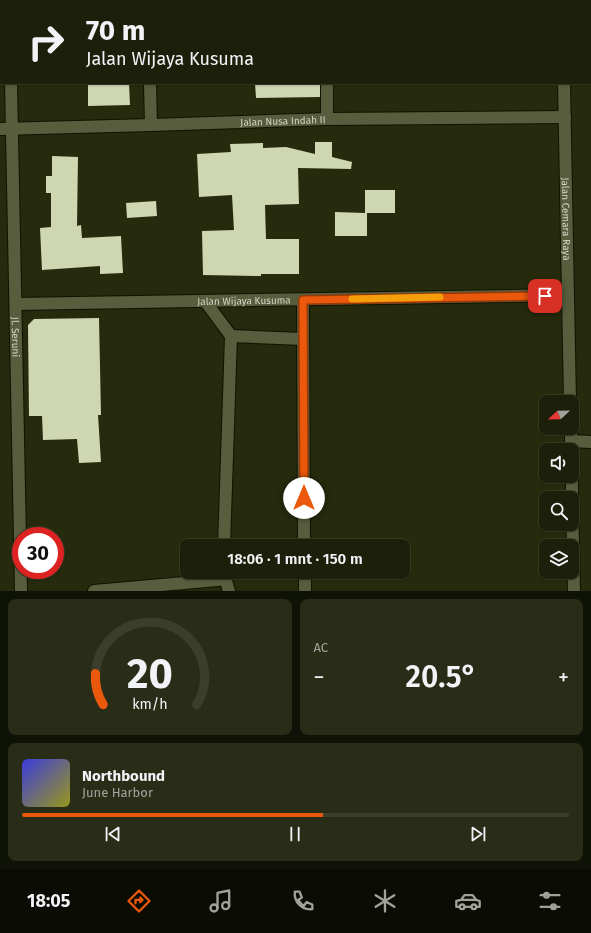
<!DOCTYPE html>
<html lang="id">
<head>
<meta charset="utf-8">
<style>
  :root { --surface:#1c200a; --page:#292d18; --text:#f1f3f6; --muted:#a0a39c; --line:#3a3e2b; --accent:#ea580c }
  body { margin:0; font-family:"Fira Sans",sans-serif; background:var(--page); color:var(--text); height:100vh; display:flex; flex-direction:column; font-size:15px; white-space:nowrap }
  * { box-sizing:border-box; margin:0 }
  p { font-size:13px; color:var(--muted) }
  .icon { flex:none; width:22px; height:22px; fill:none; stroke:currentColor; stroke-width:2; stroke-linecap:round; stroke-linejoin:round }
  .map { position:relative; height:591px; overflow:hidden }
  .side { display:flex; flex-direction:column; gap:8px; padding:8px; background:#0f1206; flex:1 }
  .side>* { flex:none }
  .banner { position:absolute; left:0px; top:0px; width:591px; height:84px; box-shadow:0 1px 3px #0004,0 0 0 1px var(--line); background:#1c200a; color:var(--text); overflow:hidden }
  .needle { width:26px; rotate:248deg }
  .buttons { position:absolute; left:539px; top:395px; display:grid; gap:8px }
  .buttons a { display:grid; place-items:center; width:40px; height:40px; border-radius:8px; background:var(--surface); box-shadow:0 1px 3px #0004,0 0 0 1px var(--line); font-size:20px }
  .speed { position:absolute; left:12px; top:527px; display:flex; gap:8px; font-size:20px; font-weight:700; text-align:center }
  .speed>* { display:grid; place-content:center; width:52px; height:52px; border-radius:50%; background:var(--surface); box-shadow:0 1px 3px #0004,0 0 0 1px var(--line); line-height:1 }
  .speed .limit { border:6px solid #d22; background:#fff; color:#111 }
  .pin { position:absolute; display:grid; place-items:center; width:34px; height:34px; color:#fff; margin:-17px; border-radius:8px; box-shadow:0 2px 6px #0006 }
  .me { position:absolute; width:44px; margin:-22px; rotate:0deg; stroke-linejoin:round; filter:drop-shadow(0 0 3px #0008) }
  .turn { display:flex; align-items:center; gap:14px; height:84px; padding:0 20px; font-size:18px }
  .turn .icon { width:52px; height:52px; stroke-width:2.5 }
  .turn b { display:block; font-size:28px; line-height:34px }
  .big { font-size:30px; font-weight:600; line-height:1.1 }
  .side .tile { flex:1; display:flex; flex-direction:column; justify-content:center; gap:6px; min-width:0; padding:0 14px; border-radius:8px; background:var(--page) }
  .side .dial { align-items:center; gap:0 }
  .dial svg { height:104px; overflow:visible; fill:none; stroke:var(--line); stroke-width:7; stroke-linecap:round; text-anchor:middle }
  .dial text { fill:var(--text); stroke:none }
  .song { display:flex; align-items:center; gap:12px }
  .cover { width:48px; height:48px; border-radius:6px; background:linear-gradient(135deg,hsl(240 70% 55%),hsl(60 70% 35%)) }
  .played { height:4px; border-radius:2px; background:linear-gradient(90deg,var(--accent) 55%,var(--line) 55%) }
  .keys { display:flex; justify-content:space-around; direction:ltr }
  .heat { display:flex; justify-content:space-between; align-items:center; font-size:22px; direction:ltr }
  .side .tiles { flex:1; display:grid; gap:8px; grid-template-columns:1fr 1fr }
  .tile:last-child { grid-column:span 2 }
  .trip { position:absolute; left:180px; top:539px; width:230px; height:40px; border-radius:8px; background:var(--surface); box-shadow:0 1px 3px #0004,0 0 0 1px var(--line); font-weight:600; line-height:40px; text-align:center }
  .tabs { display:flex; height:64px; justify-content:space-around; align-items:center; background:#0b0d04; color:var(--muted) }
  .tabs .icon { width:28px; height:28px }
  .tabs .selected { color:var(--accent) }
  .tabs b { font-size:18px; color:var(--text) }
  .map>svg:first-child { display:block }
  .building { fill:#ced6b2 }
  .lines { fill:none; stroke-linecap:round; stroke-linejoin:round }
  .minor-casing { stroke:#0f1300; stroke-width:14 }
  .minor { stroke:#575d3d; stroke-width:12 }
  .route-casing { stroke:#983908; stroke-width:10 }
  .route { stroke:#ea580c; stroke-width:7 }
  .slow { stroke:#f59e0b; stroke-width:7 }
  .labels { text-anchor:middle; stroke-width:4; stroke-linejoin:round; paint-order:stroke }
  .street-label { font-size:10px; fill:#d3d7c5; stroke:#101206 }
</style>
</head>
<body>
<div class="map">
<svg width="591" height="591" viewBox="0 0 591 591">
  <rect width="100%" height="100%" fill="#262b0d"/>
  <path class="building" d="M88 83H129L130 105 88 106Z
    M255 83H320V97L256 98Z
    M315 142H332V157L352 162 351 169 298 168 299 204 265 205 266 239H299V274H261V276L203 275 202 231 234 230 232 195 199 197 197 154 231 152 230 144 263 143V148L286 147 315 154Z
    M52 156 78 157 77 226 81 225 82 238 121 236 123 273 100 274V266L42 270 40 228 51 227V193H46V176H52Z
    M365 190H395V213H367V236H335V212L365 213Z
    M156 201 157 216 127 218 126 203Z
    M99 318 101 415H98L101 462 79 463 77 439 43 440 42 416H29L28 325 34 319Z"/>
  <g class="lines">
    <g class="minor-casing">
      <g id="minor">
        <path d="M10 0V1"/>
        <path d="M149 0V1"/>
        <path d="M325 0V1"/>
        <path d="M562 0V1"/>
        <path id="s1" d="M11 83 21 591"/>
        <path d="M150 83 151 125"/>
        <path d="M327 83V119"/>
        <path id="s2" d="M564 83 570 402"/>
        <path id="s3" d="M0 129 151 125 327 119 565 117"/>
        <path d="M303 300 304 546"/>
        <path d="M205 301 231 336 303 339"/>
        <path id="s4" d="M16 304 568 295"/>
        <path d="M571 428V450"/>
        <path d="M571 441 591 442"/>
        <path d="M572 476V498"/>
        <path d="M572 500 574 591"/>
        <path d="M224 546 231 336"/>
        <path d="M305 572V591"/>
        <path d="M94 591 218 580 225 578 229 591"/>
      </g>
    </g>
    <use href="#minor" class="minor"/>
  </g>
  <g class="lines">
    <g class="route-casing">
      <path id="route" d="M304 498 303 300 545 296"/>
    </g>
    <use href="#route" class="route"/>
    <path class="slow" d="M352 299 440 297"/>
  </g>
  <g class="labels">
    <g class="street-label">
      <text dy="4" stroke="none"><textPath href="#s3" startOffset="283">Jalan Nusa Indah II</textPath></text>
      <text dy="4" stroke="none"><textPath href="#s2" startOffset="136">Jalan Cemara Raya</textPath></text>
      <text dy="4" stroke="none"><textPath href="#s4" startOffset="228">Jalan Wijaya Kusuma</textPath></text>
      <text dy="4" stroke="none"><textPath href="#s1" startOffset="254">Jl. Seruni</textPath></text>
    </g>
  </g>
</svg>
<div class="buttons">
<a><svg class="needle" viewBox="-14 -14 28 28"><path d="M0-13l5 13h-10z" fill="#e53935"/><path d="M0 13l5-13h-10z" fill="#a0a39c"/></svg></a>
<a><svg class="icon" aria-label="sound" viewBox="0 0 24 24"><path d="M4 9h4l5-4v14l-5-4H4zM17 9q2 3 0 6"/></svg></a>
<a><svg class="icon" aria-label="search" viewBox="0 0 24 24"><circle cx="10" cy="10" r="6"/><path d="M15 15l6 6"/></svg></a>
<a><svg class="icon" aria-label="layers" viewBox="0 0 24 24"><path d="M12 4l9 5-9 5-9-5zM3 14l9 5 9-5"/></svg></a>
</div>
<div class="speed"><div class="limit">30</div></div>
<div class="pin" style="left:545px;top:296px;background:#d93025"><svg class="icon" aria-label="arrive" viewBox="0 0 24 24"><path d="M6 21V4h12l-3 4 3 4H6"/></svg></div>
<svg class="me" style="left:304px;top:498px" viewBox="-20 -20 40 40"><circle r="19" fill="#fff"/><path d="M0-13L10 11 0 6-10 11z" fill="#ea580c"/></svg>
<div class="trip">18:06 · 1 mnt · 150 m</div>
<div class="banner">
<div class="turn"><svg class="icon" aria-label="right" viewBox="0 0 24 24"><path d="M7 20v-9h11M14 6l5 5-5 5"/></svg><div><b>70 m</b>Jalan Wijaya Kusuma</div></div>
</div>
</div>
<section class="side">
<div class="tiles">
<div class="tile dial"><svg viewBox="0 0 100 80">
<path d="M14 69A42 42 0 1 1 86 69"/>
<path d="M14 69A42 42 0 0 1 8 45" stroke="#ea580c"/>
<text x="50" y="56" font-size="32" font-weight="700">20</text>
<text x="50" y="72" font-size="11">km/h</text>
</svg></div>
<div class="tile"><p>AC</p>
<div class="heat"><a>−</a><b class="big">20.5°</b><a>+</a></div>
</div>
<div class="tile">
<div class="song"><i class="cover"></i><div><b>Northbound</b><p>June Harbor</p></div></div>
<div class="played"></div>
<div class="keys"><svg class="icon" aria-label="previous" viewBox="0 0 24 24"><path d="M18 5L8 12l10 7zM5 5v14"/></svg><svg class="icon" aria-label="pause" viewBox="0 0 24 24"><path d="M8 5v14M16 5v14"/></svg><svg class="icon" aria-label="next" viewBox="0 0 24 24"><path d="M6 5l10 7-10 7zM19 5v14"/></svg></div>
</div>
</div>
</section>
<nav class="tabs">
<b>18:05</b>
<svg class="icon selected" aria-label="directions" viewBox="0 0 24 24"><path d="M12 3l9 9-9 9-9-9zM9 14v-3h6M13 9l2 2-2 2"/></svg>
<svg class="icon" aria-label="music" viewBox="0 0 24 24"><path d="M9 18V5l10-2v13"/><circle cx="6" cy="18" r="3"/><circle cx="16" cy="16" r="3"/></svg>
<svg class="icon" aria-label="phone" viewBox="0 0 24 24"><path d="M5 4h4l2 5-3 2q2 4 5 5l2-3 5 2v4C11 20 4 13 5 4z"/></svg>
<svg class="icon" aria-label="climate" viewBox="0 0 24 24"><path d="M12 3v18M4 7l16 10M4 17L20 7"/></svg>
<svg class="icon" aria-label="car" viewBox="0 0 24 24"><path d="M5 17H2v-5l4-1 3-4h7l3 4 3 1v5h-3M9 17h6M6 11h13"/><circle cx="7" cy="17" r="2"/><circle cx="17" cy="17" r="2"/></svg>
<svg class="icon" aria-label="filters" viewBox="0 0 24 24"><path d="M4 7h16M4 17h16"/><circle cx="9" cy="7" r="2"/><circle cx="15" cy="17" r="2"/></svg>
</nav>
</body>
</html>
